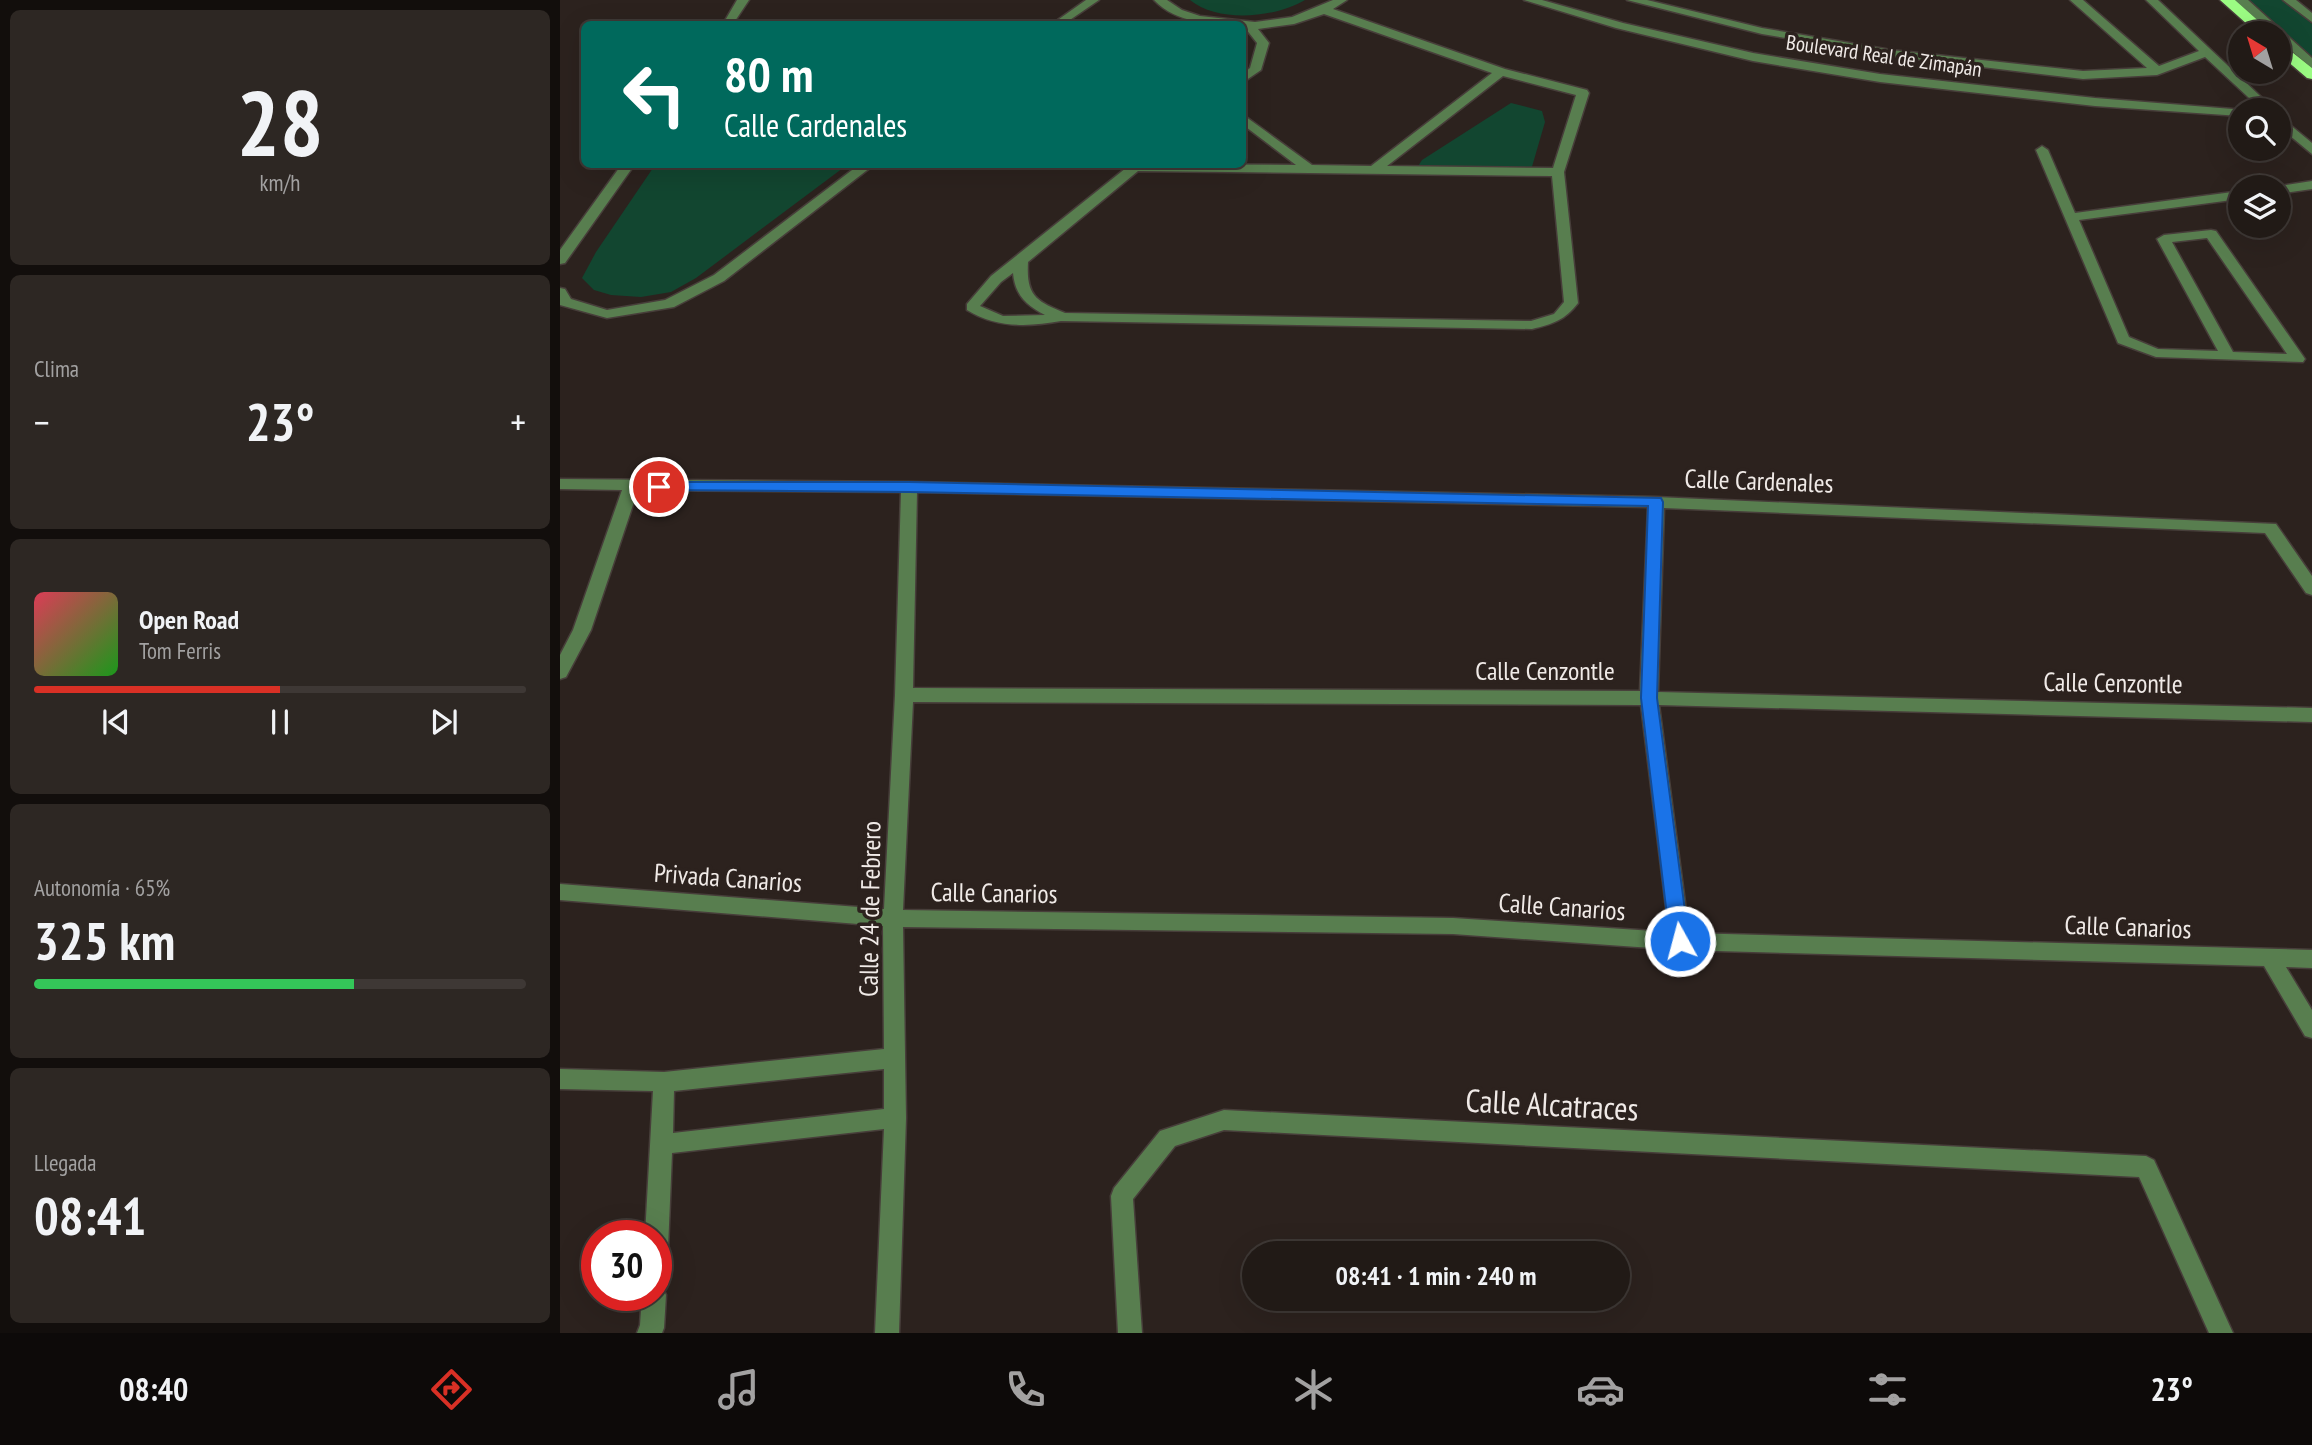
<!DOCTYPE html>
<html lang="es">
<head>
<meta charset="utf-8">
<style>
  :root { --surface:#211a16; --page:#2d2723; --text:#f1f3f6; --muted:#a2a1a1; --line:#3e3835; --accent:#d93025 }
  body { margin:0; font-family:"PT Sans Narrow",sans-serif; background:var(--page); color:var(--text); height:100vh; display:flex; flex-direction:column; font-size:26px; white-space:nowrap }
  * { box-sizing:border-box; margin:0 }
  p { font-size:23px; color:var(--muted) }
  .icon { flex:none; width:38px; height:38px; fill:none; stroke:currentColor; stroke-width:2; stroke-linecap:round; stroke-linejoin:round }
  .map { position:relative; flex:1; overflow:hidden }
  .panel { display:flex; flex-direction:column; gap:10px; padding:10px; background:#120e0c; width:560px }
  .panel>* { flex:none }
  .guide { position:absolute; left:21px; top:21px; width:665px; height:147px; border-radius:10px; box-shadow:0 7px 28px #0002,0 0 0 2px var(--line); background:#00695c; color:#fff; overflow:hidden }
  .needle { width:46px; rotate:322deg }
  .fabs { position:absolute; left:1668px; top:21px; display:grid; gap:14px }
  .fabs a { display:grid; place-items:center; width:63px; height:63px; border-radius:50%; background:var(--surface); box-shadow:0 7px 28px #0002,0 0 0 2px var(--line); font-size:35px }
  .speed { position:absolute; left:21px; top:1220px; display:flex; gap:14px; font-size:35px; font-weight:700; text-align:center }
  .speed>* { display:grid; place-content:center; width:91px; height:91px; border-radius:50%; background:var(--surface); box-shadow:0 7px 28px #0002,0 0 0 2px var(--line); line-height:1 }
  .speed .limit { border:10px solid #d22; background:#fff; color:#111 }
  .pin { position:absolute; display:grid; place-items:center; width:60px; height:60px; color:#fff; margin:-30px; border:4px solid #fff; border-radius:50%; box-shadow:0 2px 7px #0007 }
  .me { position:absolute; width:77px; margin:-38px; rotate:353deg; stroke-linejoin:round; filter:drop-shadow(0 0 5px #0008) }
  .turn { display:flex; align-items:center; gap:24px; height:147px; padding:0 28px; font-size:32px }
  .turn .icon { width:91px; height:91px; stroke-width:2.5 }
  .turn b { display:block; font-size:49px; line-height:60px }
  .big { font-size:52px; font-weight:800; line-height:1.1 }
  .panel .widget { flex:1; display:flex; flex-direction:column; justify-content:center; gap:10px; min-width:0; padding:0 24px; border-radius:10px; background:var(--page) }
  .panel .dial { align-items:center; gap:0 }
  .dial b { font-size:91px; line-height:1 }
  .song { display:flex; align-items:center; gap:21px }
  .cover { width:84px; height:84px; border-radius:10px; background:linear-gradient(135deg,hsl(350 70% 55%),hsl(120 70% 35%)) }
  .played { height:7px; border-radius:4px; background:linear-gradient(90deg,var(--accent) 50%,var(--line) 50%) }
  .keys { display:flex; justify-content:space-around; direction:ltr }
  .heat { display:flex; justify-content:space-between; align-items:center; font-size:38px; direction:ltr }
  .charge { height:10px; border-radius:5px; background:linear-gradient(90deg,#34c759 65%,var(--line) 0) }
  .trip { position:absolute; left:682px; top:1241px; width:388px; height:70px; border-radius:35px; background:var(--surface); box-shadow:0 7px 28px #0002,0 0 0 2px var(--line); font-weight:800; line-height:70px; text-align:center }
  .tab-bar { display:flex; height:112px; justify-content:space-around; align-items:center; background:#0d0a09; color:var(--muted) }
  .tab-bar .icon { width:49px; height:49px }
  .tab-bar .active { color:var(--accent) }
  .tab-bar b { font-size:32px; color:var(--text) }
  main { display:flex; flex:1; min-height:0 }
  .map>svg:first-child { display:block }
  .green { fill:#124630 }
  .lines { fill:none; stroke-linecap:round; stroke-linejoin:round }
  .minor-casing { stroke:#473e3a; stroke-width:3 }
  .highway-casing { stroke:#473e3a; stroke-width:3 }
  .minor { fill:#587e4f; fill-rule:evenodd }
  .highway { fill:#9bfc83; fill-rule:evenodd }
  .route { fill:#1a73e8; stroke:#114b97; stroke-width:2 }
  .labels { text-anchor:middle; stroke-width:7; stroke-linejoin:round; paint-order:stroke }
  .far-street-label { font-size:21px; fill:#f0eae7; stroke:#2c221e }
  .street-label { font-size:26px; fill:#f0eae7; stroke:#2c221e }
  .near-street-label { font-size:32px; fill:#f0eae7; stroke:#2c221e }
</style>
</head>
<body>
<main>
<section class="panel">
<div class="widget dial"><b>28</b><p>km/h</p></div>
<div class="widget"><p>Clima</p>
<div class="heat"><a>−</a><b class="big">23°</b><a>+</a></div>
</div>
<div class="widget">
<div class="song"><i class="cover"></i><div><b>Open Road</b><p>Tom Ferris</p></div></div>
<div class="played"></div>
<div class="keys"><svg class="icon" aria-label="previous" viewBox="0 0 24 24"><path d="M18 5L8 12l10 7zM5 5v14"/></svg><svg class="icon" aria-label="pause" viewBox="0 0 24 24"><path d="M8 5v14M16 5v14"/></svg><svg class="icon" aria-label="next" viewBox="0 0 24 24"><path d="M6 5l10 7-10 7zM19 5v14"/></svg></div>
</div>
<div class="widget"><p>Autonomía · 65%</p><b class="big">325 km</b><div class="charge"></div></div>
<div class="widget"><p>Llegada</p><b class="big">08:41</b></div>
</section>
<div class="map">
<svg width="1752" height="1333" viewBox="0 0 1752 1333">
  <rect width="100%" height="100%" fill="#2c221e"/>
  <path class="green" d="M630 0H745C715 18 658 23 630 0Z
    M1687 0H1725L1752 24V59Z
    M951 103 982 111 985 122 969 177 853 174 862 160Z
    M95 165V164L287 165 136 278 111 292 81 297 51 295 34 290 22 278 36 252Z"/>
  <g class="lines">
    <g class="minor-casing">
      <path id="minor" d="M177 0H189L173 24H163Z
        M526 0H539L504 24H492Z
        M594 0H607L622 10 640 16 695 22 732 17 773 0H787L773 9 945 69 1027 90 1029 93 1004 172 1018 303C1005 320 993 324 972 329L501 321C468 327 436 328 407 310V304L431 276 571 164 736 165 682 124V114L752 165 811 166 932 73 764 14 734 24 698 29 709 43 701 70 682 83V74L690 68 697 43 686 29 682 28V24C652 24 617 24 594 0ZM943 76 1016 95 993 168 827 166ZM578 171 992 176 1004 302 994 314 971 321 505 313C476 301 466 296 468 262ZM453 273C455 295 466 305 485 315L443 316 420 306 441 282Z
        M964 0H982L1063 23 1193 53 1320 74 1535 98 1685 110H1680V116L1535 106 1320 82 1193 61 1056 28Z
        M1067 0H1087L1202 28 1331 50 1523 71 1587 68 1510 0H1523L1599 66 1639 51 1586 0H1598L1715 110H1702L1645 57 1597 75 1523 79 1331 56 1202 34Z
        M1675 0H1688L1752 58V68L1718 40V33H1712Z
        M1723 0H1736L1752 13V22Z
        M1718 115 1752 143V154L1718 126Z
        M1482 146 1488 150 1515 213 1680 191V199L1519 220 1569 337 1598 349 1658 351 1597 239 1604 235 1651 230 1656 231 1743 356 1745 359 1743 362 1596 357 1558 343 1476 150ZM1647 238 1727 354 1673 352 1612 242Z
        M62 164H75L5 263 0 264V250Z
        M300 164H315L164 281 114 307 47 318 0 305V288L5 289 11 299 47 310 105 300 154 275Z
        M1752 181V189L1718 194V187H1713Z
        M0 479 349 482 1096 497 1716 524 1752 576V595L1746 593 1705 533 1104 508 1098 692 1752 708V722L1099 705 1129 933 1752 950V968L1726 967 1752 1010V1038L1745 1036 1704 966 1120 950 893 934 343 927 346 1118 339 1333H315L324 1129 112 1153 108 1249 104 1257 96 1260V1236H85L93 1091 0 1089V1069L104 1072 324 1049 323 926 0 900V884L324 909 335 695 341 492 78 490 31 630 6 677 0 679V655L13 630 62 490 0 489ZM357 492 1088 507 1080 691 353 688ZM353 702 1081 705 1109 932 893 918 343 910ZM324 1069V1109L113 1133 114 1091Z
        M664 1110 1586 1156 1594 1160 1673 1333H1649L1579 1177 664 1130 615 1146 573 1199 582 1333H558L551 1196 554 1188 600 1131Z
        M96 1284 102 1287 106 1295 104 1328 102 1333H77L80 1325 82 1295H96Z"/>
    </g>
    <g class="highway-casing">
      <path id="highway" d="M1660 0H1675L1712 33H1697Z
        M1718 41 1752 68V79L1747 78 1718 53Z"/>
    </g>
    <use href="#minor" class="minor"/>
    <use href="#highway" class="highway"/>
  </g>
  <path class="route" d="M99 482H349L1101 498 1103 502 1097 698 1129 941 1126 947 1120 949 1113 947 1110 941 1081 698 1088 506 349 492 94 490 92 487 94 483Z"/>
  <g class="labels">
    <g class="far-street-label">
      <text transform="translate(1324 56) rotate(8)" y="7">Boulevard Real de Zimapán</text>
    </g>
    <g class="street-label">
      <text transform="translate(1199 481) rotate(2)" y="9">Calle Cardenales</text>
      <text x="985" y="680">Calle Cenzontle</text>
      <text transform="translate(1553 683) rotate(1)" y="9">Calle Cenzontle</text>
      <text transform="translate(168 878) rotate(4)" y="9">Privada Canarios</text>
      <text transform="translate(434 893) rotate(1)" y="9">Calle Canarios</text>
      <text transform="translate(1002 907) rotate(4)" y="9">Calle Canarios</text>
      <text transform="translate(310 909) rotate(-89)" y="9">Calle 24 de Febrero</text>
      <text transform="translate(1568 927) rotate(2)" y="9">Calle Canarios</text>
    </g>
    <g class="near-street-label">
      <text transform="translate(992 1105) rotate(3)" y="11">Calle Alcatraces</text>
    </g>
  </g>
</svg>
<div class="fabs">
<a><svg class="needle" viewBox="-14 -14 28 28"><path d="M0-13l5 13h-10z" fill="#e53935"/><path d="M0 13l5-13h-10z" fill="#a2a1a1"/></svg></a>
<a><svg class="icon" aria-label="search" viewBox="0 0 24 24"><circle cx="10" cy="10" r="6"/><path d="M15 15l6 6"/></svg></a>
<a><svg class="icon" aria-label="layers" viewBox="0 0 24 24"><path d="M12 4l9 5-9 5-9-5zM3 14l9 5 9-5"/></svg></a>
</div>
<div class="speed"><div class="limit">30</div></div>
<div class="pin" style="left:99px;top:487px;background:#d93025"><svg class="icon" aria-label="arrive" viewBox="0 0 24 24"><path d="M6 21V4h12l-3 4 3 4H6"/></svg></div>
<svg class="me" style="left:1120px;top:941px" viewBox="-20 -20 40 40"><circle r="17" fill="#1a73e8" stroke="#fff" stroke-width="3"/><path d="M0-11L8 9 0 5-8 9z" fill="#fff"/></svg>
<div class="trip">08:41 · 1 min · 240 m</div>
<div class="guide">
<div class="turn"><svg class="icon" aria-label="left" viewBox="0 0 24 24"><path d="M17 20v-9H6M10 6l-5 5 5 5"/></svg><div><b>80 m</b>Calle Cardenales</div></div>
</div>
</div>
</main>
<nav class="tab-bar">
<b>08:40</b>
<svg class="icon active" aria-label="directions" viewBox="0 0 24 24"><path d="M12 3l9 9-9 9-9-9zM9 14v-3h6M13 9l2 2-2 2"/></svg>
<svg class="icon" aria-label="music" viewBox="0 0 24 24"><path d="M9 18V5l10-2v13"/><circle cx="6" cy="18" r="3"/><circle cx="16" cy="16" r="3"/></svg>
<svg class="icon" aria-label="phone" viewBox="0 0 24 24"><path d="M5 4h4l2 5-3 2q2 4 5 5l2-3 5 2v4C11 20 4 13 5 4z"/></svg>
<svg class="icon" aria-label="climate" viewBox="0 0 24 24"><path d="M12 3v18M4 7l16 10M4 17L20 7"/></svg>
<svg class="icon" aria-label="car" viewBox="0 0 24 24"><path d="M5 17H2v-5l4-1 3-4h7l3 4 3 1v5h-3M9 17h6M6 11h13"/><circle cx="7" cy="17" r="2"/><circle cx="17" cy="17" r="2"/></svg>
<svg class="icon" aria-label="filters" viewBox="0 0 24 24"><path d="M4 7h16M4 17h16"/><circle cx="9" cy="7" r="2"/><circle cx="15" cy="17" r="2"/></svg>
<b>23°</b>
</nav>
</body>
</html>
